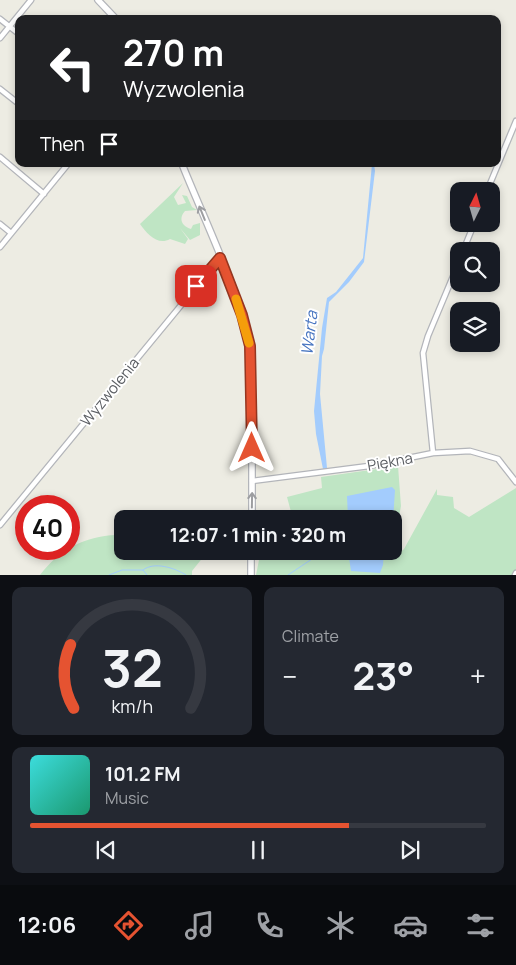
<!DOCTYPE html>
<html lang="en">
<head>
<meta charset="utf-8">
<style>
  :root { --surface:#171b24; --page:#242831; --text:#f1f3f6; --muted:#9ea1a6; --line:#363941; --accent:#e55331 }
  body { margin:0; font-family:Manrope,sans-serif; background:var(--page); color:var(--text); height:100vh; display:flex; flex-direction:column; font-size:19px; white-space:nowrap }
  * { box-sizing:border-box; margin:0 }
  p { font-size:16px; color:var(--muted) }
  .icon { flex:none; width:28px; height:28px; fill:none; stroke:currentColor; stroke-width:2; stroke-linecap:round; stroke-linejoin:round }
  .map { position:relative; height:575px; overflow:hidden }
  .sheet { display:flex; flex-direction:column; gap:12px; padding:12px; background:#0d0f14; flex:1 }
  .sheet>* { flex:none }
  .hud { position:absolute; left:15px; top:15px; width:486px; height:152px; border-radius:10px; box-shadow:0 2px 8px #0003; background:#202124; color:#fff; overflow:hidden }
  .needle { width:32px; rotate:5deg }
  .tools { position:absolute; left:450px; top:182px; display:grid; gap:10px }
  .tools a { display:grid; place-items:center; width:50px; height:50px; border-radius:10px; background:var(--surface); box-shadow:0 2px 8px #0003; font-size:25px }
  .speed { position:absolute; left:15px; top:495px; display:flex; gap:10px; font-size:25px; font-weight:700; text-align:center }
  .speed>* { display:grid; place-content:center; width:65px; height:65px; border-radius:50%; background:var(--surface); box-shadow:0 2px 8px #0003; line-height:1 }
  .speed .limit { border:8px solid #d22; background:#fff; color:#111 }
  .pin { position:absolute; display:grid; place-items:center; width:42px; height:42px; color:#fff; margin:-21px; border-radius:10px; box-shadow:0 2px 8px #0006 }
  .me { position:absolute; width:55px; margin:-28px; rotate:0deg; stroke-linejoin:round; filter:drop-shadow(0 0 4px #0008) }
  .turn { display:flex; align-items:center; gap:18px; height:105px; padding:0 25px; font-size:22px }
  .turn .icon { width:65px; height:65px; stroke-width:2.5 }
  .turn b { display:block; font-size:35px; line-height:42px }
  .then { display:flex; align-items:center; height:48px; padding:0 25px; background:#0003; gap:10px; font-size:19px }
  .big { font-size:38px; font-weight:700; line-height:1.1 }
  .sheet .widget { flex:1; display:flex; flex-direction:column; justify-content:center; gap:8px; min-width:0; padding:0 18px; border-radius:10px; background:var(--page) }
  .sheet .dial { align-items:center; gap:0 }
  .dial svg { height:130px; overflow:visible; fill:none; stroke:var(--line); stroke-width:7; stroke-linecap:round; text-anchor:middle }
  .dial text { fill:var(--text); stroke:none }
  .song { display:flex; align-items:center; gap:15px }
  .cover { width:60px; height:60px; border-radius:8px; background:linear-gradient(135deg,hsl(180 70% 55%),hsl(160 70% 35%)) }
  .played { height:5px; border-radius:2px; background:linear-gradient(90deg,var(--accent) 70%,var(--line) 70%) }
  .keys { display:flex; justify-content:space-around; direction:ltr }
  .heat { display:flex; justify-content:space-between; align-items:center; font-size:28px; direction:ltr }
  .sheet .tiles { flex:1; display:grid; gap:12px; grid-template-columns:1fr 1fr }
  .widget:last-child { grid-column:span 2 }
  .trip { position:absolute; left:114px; top:510px; width:288px; height:50px; border-radius:10px; background:var(--surface); box-shadow:0 2px 8px #0003; font-weight:700; line-height:50px; text-align:center }
  .tab-bar { display:flex; height:80px; justify-content:space-around; align-items:center; background:#090b0e; color:var(--muted) }
  .tab-bar .icon { width:35px; height:35px }
  .tab-bar .selected { color:var(--accent) }
  .tab-bar b { font-size:22px; color:var(--text) }
  .map>svg:first-child { display:block }
  .green { fill:#bfe5c4 }
  .water { fill:#a3ccfd }
  .lines { fill:none; stroke-linecap:round; stroke-linejoin:round }
  .stream { stroke:#a3ccfd; stroke-width:1 }
  .minor-casing { stroke:#b3b5ba; stroke-width:7 }
  .tertiary-casing { stroke:#b3b5ba; stroke-width:8 }
  .minor { stroke:#fff; stroke-width:4.5 }
  .tertiary { stroke:#fff; stroke-width:5.5 }
  .oneway { stroke:#9d9ea1 }
  .route-casing { stroke:#953620; stroke-width:12 }
  .route { stroke:#e55331; stroke-width:9 }
  .slow { stroke:#f59e0b; stroke-width:9 }
  .labels { text-anchor:middle; stroke-width:4; stroke-linejoin:round; paint-order:stroke }
  .street-label { font-size:15px; fill:#5b5e63; stroke:#fff }
  .water-label { font-size:16px; font-style:italic; fill:#4674c0; stroke:#fff }
</style>
</head>
<body>
<div class="map">
<svg width="516" height="575" viewBox="0 0 516 575">
  <rect width="100%" height="100%" fill="#edece3"/>
  <path class="green" d="M183 183 174 197 178 205 186 203 182 195 187 196 192 207 197 210 185 211C178 219 182 226 191 229L193 225 200 223V235L190 240 180 228 188 239 185 244 170 239C158 246 147 234 140 224Z
    M398 466 401 506 393 548 392 519H293L287 497 322 488 321 477Z
    M516 488V575H256L259 560H264L283 551H392L391 560 404 549 437 489V495L453 497 454 508 469 517Z
    M116 535 118 538 122 536V551H163L182 557 188 551H208L192 571V575H40C59 550 85 536 116 535Z"/>
  <path class="water" d="M372 164H374L375 171 364 262 349 282 329 302 324 349 322 356 320 394 327 468 323 469 316 434 314 411 322 328 327 298 336 292 363 258Z
    M392 487 395 490 393 521 392 519H348L347 496Z
    M348 551H384L383 565 380 573 351 571Z"/>
  <g class="lines">
    <path class="stream" d="M143 570C154 561 175 568 186 575
      M109 575 122 570H143L147 575
      M288 575 324 551"/>
    <g class="minor-casing">
      <path id="minor" d="M0 19 19 34
        M0 38 31 0
        M0 89 19 104
        M0 157 44 194
        M487 191 516 121
        M0 224 11 233
        M0 247 68 164
        M463 251 474 224
        M433 453 423 353 428 336 459 262
        M252 481 369 466 433 453 470 451 498 459 516 482
        M0 525 220 258
        M515 575 516 573"/>
    </g>
    <g class="tertiary-casing">
      <path id="tertiary" d="M98 0 116 19
        M182 164C206 224 243 297 252 360V519
        M251 575V551"/>
    </g>
    <use href="#minor" class="minor"/>
    <use href="#tertiary" class="tertiary"/>
  </g>
  <defs><path id="oneway-shaft" d="M-6 0H5M1.5-3L5.5 0L1.5 3" fill="none" stroke-width="1.6" stroke-linecap="round" stroke-linejoin="round" transform="scale(1.25)"/></defs>
  <g class="oneway">
    <use href="#oneway-shaft" transform="translate(202 213) rotate(-112)"/>
    <use href="#oneway-shaft" transform="translate(252 500) rotate(-89)"/>
  </g>
  <g class="lines">
    <g class="route-casing">
      <path id="route" d="M196 286 220 258 242 315 250 346 252 448"/>
    </g>
    <use href="#route" class="route"/>
    <path class="slow" d="M236 299 249 343"/>
  </g>
  <g class="labels">
    <g class="street-label">
      <text transform="translate(110 392) rotate(-51)" y="5">Wyzwolenia</text>
      <text transform="translate(390 462) rotate(-10)" y="5">Piękna</text>
    </g>
    <g class="water-label">
      <text transform="translate(309 333) rotate(-83)" y="6">Warta</text>
    </g>
  </g>
</svg>
<div class="tools">
<a><svg class="needle" viewBox="-14 -14 28 28"><path d="M0-13l5 13h-10z" fill="#e53935"/><path d="M0 13l5-13h-10z" fill="#9ea1a6"/></svg></a>
<a><svg class="icon" aria-label="search" viewBox="0 0 24 24"><circle cx="10" cy="10" r="6"/><path d="M15 15l6 6"/></svg></a>
<a><svg class="icon" aria-label="layers" viewBox="0 0 24 24"><path d="M12 4l9 5-9 5-9-5zM3 14l9 5 9-5"/></svg></a>
</div>
<div class="speed"><div class="limit">40</div></div>
<div class="pin" style="left:196px;top:286px;background:#d93025"><svg class="icon" aria-label="arrive" viewBox="0 0 24 24"><path d="M6 21V4h12l-3 4 3 4H6"/></svg></div>
<svg class="me" style="left:252px;top:448px" viewBox="-20 -20 40 40"><path d="M0-17L14 15 0 8-14 15z" fill="#e55331" stroke="#fff" stroke-width="4"/></svg>
<div class="trip">12:07 · 1 min · 320 m</div>
<div class="hud">
<div class="turn"><svg class="icon" aria-label="left" viewBox="0 0 24 24"><path d="M17 20v-9H6M10 6l-5 5 5 5"/></svg><div><b>270 m</b>Wyzwolenia</div></div>
<div class="then">Then<svg class="icon" aria-label="arrive" viewBox="0 0 24 24"><path d="M6 21V4h12l-3 4 3 4H6"/></svg></div>
</div>
</div>
<section class="sheet">
<div class="tiles">
<div class="widget dial"><svg viewBox="0 0 100 80">
<path d="M14 69A42 42 0 1 1 86 69"/>
<path d="M14 69A42 42 0 0 1 12 30" stroke="#e55331"/>
<text x="50" y="56" font-size="32" font-weight="700">32</text>
<text x="50" y="72" font-size="11">km/h</text>
</svg></div>
<div class="widget"><p>Climate</p>
<div class="heat"><a>−</a><b class="big">23°</b><a>+</a></div>
</div>
<div class="widget">
<div class="song"><i class="cover"></i><div><b>101.2 FM</b><p>Music</p></div></div>
<div class="played"></div>
<div class="keys"><svg class="icon" aria-label="previous" viewBox="0 0 24 24"><path d="M18 5L8 12l10 7zM5 5v14"/></svg><svg class="icon" aria-label="pause" viewBox="0 0 24 24"><path d="M8 5v14M16 5v14"/></svg><svg class="icon" aria-label="next" viewBox="0 0 24 24"><path d="M6 5l10 7-10 7zM19 5v14"/></svg></div>
</div>
</div>
</section>
<nav class="tab-bar">
<b>12:06</b>
<svg class="icon selected" aria-label="directions" viewBox="0 0 24 24"><path d="M12 3l9 9-9 9-9-9zM9 14v-3h6M13 9l2 2-2 2"/></svg>
<svg class="icon" aria-label="music" viewBox="0 0 24 24"><path d="M9 18V5l10-2v13"/><circle cx="6" cy="18" r="3"/><circle cx="16" cy="16" r="3"/></svg>
<svg class="icon" aria-label="phone" viewBox="0 0 24 24"><path d="M5 4h4l2 5-3 2q2 4 5 5l2-3 5 2v4C11 20 4 13 5 4z"/></svg>
<svg class="icon" aria-label="climate" viewBox="0 0 24 24"><path d="M12 3v18M4 7l16 10M4 17L20 7"/></svg>
<svg class="icon" aria-label="car" viewBox="0 0 24 24"><path d="M5 17H2v-5l4-1 3-4h7l3 4 3 1v5h-3M9 17h6M6 11h13"/><circle cx="7" cy="17" r="2"/><circle cx="17" cy="17" r="2"/></svg>
<svg class="icon" aria-label="filters" viewBox="0 0 24 24"><path d="M4 7h16M4 17h16"/><circle cx="9" cy="7" r="2"/><circle cx="15" cy="17" r="2"/></svg>
</nav>
</body>
</html>
